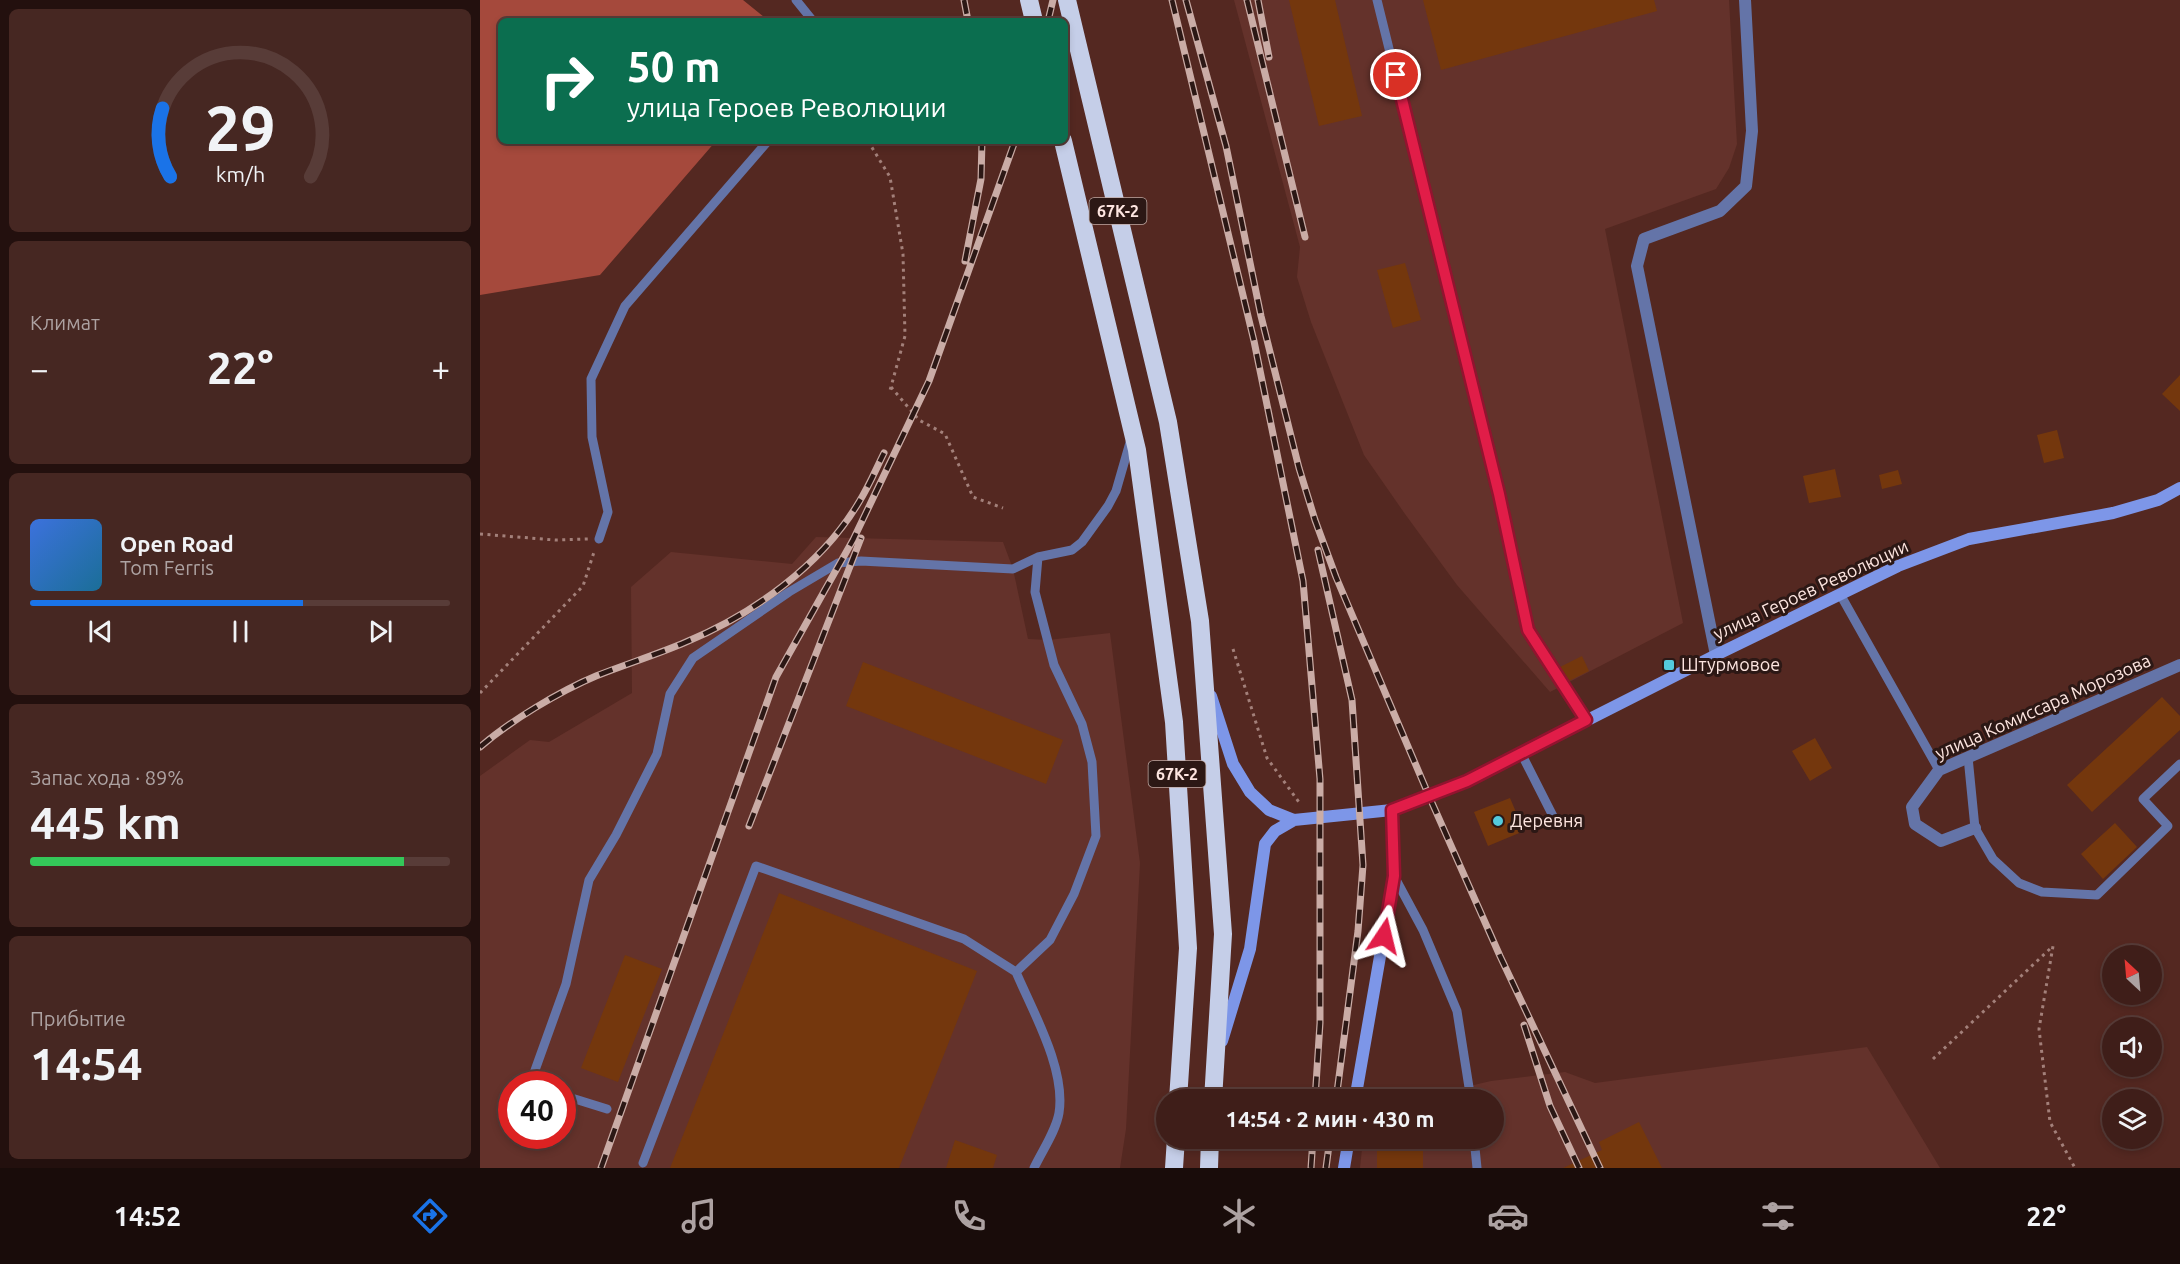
<!DOCTYPE html>
<html lang="ru">
<head>
<meta charset="utf-8">
<style>
  :root { --surface:#3f1e19; --page:#462722; --text:#f1f3f6; --muted:#ada2a2; --line:#583c38; --accent:#1a73e8 }
  body { margin:0; font-family:Ubuntu,sans-serif; background:var(--page); color:var(--text); height:100vh; display:flex; flex-direction:column; font-size:22px; white-space:nowrap }
  * { box-sizing:border-box; margin:0 }
  p { font-size:20px; color:var(--muted) }
  .icon { flex:none; width:33px; height:33px; fill:none; stroke:currentColor; stroke-width:2; stroke-linecap:round; stroke-linejoin:round }
  .map { position:relative; flex:1; overflow:hidden }
  .drawer { display:flex; flex-direction:column; gap:9px; padding:9px; background:#23100e; width:480px }
  .drawer>* { flex:none }
  .guide { position:absolute; left:18px; top:18px; width:570px; height:126px; border-radius:9px; box-shadow:0 3px 9px #0003,0 0 0 2px var(--line); background:#0b6e4f; color:#fff; overflow:hidden }
  .needle { width:39px; rotate:334deg }
  .fabs { position:absolute; left:1622px; top:945px; display:grid; gap:12px }
  .fabs a { display:grid; place-items:center; width:60px; height:60px; border-radius:50%; background:var(--surface); box-shadow:0 3px 9px #0003,0 0 0 2px var(--line); font-size:30px }
  .speed { position:absolute; left:18px; top:1071px; display:flex; gap:12px; font-size:30px; font-weight:700; text-align:center }
  .speed>* { display:grid; place-content:center; width:78px; height:78px; border-radius:50%; background:var(--surface); box-shadow:0 3px 9px #0003,0 0 0 2px var(--line); line-height:1 }
  .speed .limit { border:9px solid #d22; background:#fff; color:#111 }
  .pin { position:absolute; display:grid; place-items:center; width:51px; height:51px; color:#fff; margin:-26px; border:3px solid #fff; border-radius:50%; box-shadow:0 2px 6px #0007 }
  .me { position:absolute; width:66px; margin:-33px; rotate:10deg; stroke-linejoin:round; filter:drop-shadow(0 0 4px #0008) }
  .turn { display:flex; align-items:center; gap:21px; height:126px; padding:0 30px; font-size:27px }
  .turn .icon { width:78px; height:78px; stroke-width:2.5 }
  .turn b { display:block; font-size:42px; line-height:51px }
  .big { font-size:45px; font-weight:600; line-height:1.1 }
  .drawer .widget { flex:1; display:flex; flex-direction:column; justify-content:center; gap:9px; min-width:0; padding:0 21px; border-radius:9px; background:var(--page) }
  .drawer .dial { align-items:center; gap:0 }
  .dial svg { height:156px; overflow:visible; fill:none; stroke:var(--line); stroke-width:7; stroke-linecap:round; text-anchor:middle }
  .dial text { fill:var(--text); stroke:none }
  .song { display:flex; align-items:center; gap:18px }
  .cover { width:72px; height:72px; border-radius:9px; background:linear-gradient(135deg,hsl(220 70% 55%),hsl(200 70% 35%)) }
  .played { height:6px; border-radius:3px; background:linear-gradient(90deg,var(--accent) 65%,var(--line) 65%) }
  .keys { display:flex; justify-content:space-around; direction:ltr }
  .heat { display:flex; justify-content:space-between; align-items:center; font-size:33px; direction:ltr }
  .charge { height:9px; border-radius:4px; background:linear-gradient(90deg,#34c759 89%,var(--line) 0) }
  .trip { position:absolute; left:676px; top:1089px; width:348px; height:60px; border-radius:30px; background:var(--surface); box-shadow:0 3px 9px #0003,0 0 0 2px var(--line); font-weight:600; line-height:60px; text-align:center }
  .menu { display:flex; height:96px; justify-content:space-around; align-items:center; background:#190c0a; color:var(--muted) }
  .menu .icon { width:42px; height:42px }
  .menu .on { color:var(--accent) }
  .menu b { font-size:27px; color:var(--text) }
  main { display:flex; flex:1; min-height:0 }
  .map>svg:first-child { display:block }
  .built { fill:#64322b; fill-rule:evenodd }
  .forest { fill:#a5493c }
  .building { fill:#74370d }
  .lines { fill:none; stroke-linecap:round; stroke-linejoin:round }
  .path { stroke:#a3807a; stroke-width:3; stroke-dasharray:3 4.5; stroke-linecap:butt }
  .lane { stroke:#6474a8; stroke-width:9 }
  .street { stroke:#6474a8; stroke-width:12 }
  .secondary { stroke:#7d96e8; stroke-width:12 }
  .highway { stroke:#c5cee8; stroke-width:18 }
  .rail-casing { stroke:#caaca6; stroke-width:7 }
  .rail { stroke:#2c1815; stroke-width:4.5; stroke-dasharray:14; stroke-linecap:butt }
  .route-casing { stroke:#92132f; stroke-width:15 }
  .route { stroke:#e11d48; stroke-width:10 }
  .poi-dot { fill:#54cadd; stroke:#2c1815; stroke-width:2 }
  .labels { text-anchor:middle; stroke-width:6; stroke-linejoin:round; paint-order:stroke }
  .shield { fill:#2c1815; stroke:#bea8a3; stroke-width:1.5 }
  .shield-label { font-size:16px; font-weight:bold; fill:#fde5e0 }
  .street-label { font-size:18px; fill:#fde5e0; stroke:#2c1815 }
  .poi-label { font-size:18px; fill:#fde5e0; stroke:#2c1815; text-anchor:start }
</style>
</head>
<body>
<main>
<section class="drawer">
<div class="widget dial"><svg viewBox="0 0 100 80">
<path d="M14 69A42 42 0 1 1 86 69"/>
<path d="M14 69A42 42 0 0 1 10 34" stroke="#1a73e8"/>
<text x="50" y="56" font-size="32" font-weight="700">29</text>
<text x="50" y="72" font-size="11">km/h</text>
</svg></div>
<div class="widget"><p>Климат</p>
<div class="heat"><a>−</a><b class="big">22°</b><a>+</a></div>
</div>
<div class="widget">
<div class="song"><i class="cover"></i><div><b>Open Road</b><p>Tom Ferris</p></div></div>
<div class="played"></div>
<div class="keys"><svg class="icon" aria-label="previous" viewBox="0 0 24 24"><path d="M18 5L8 12l10 7zM5 5v14"/></svg><svg class="icon" aria-label="pause" viewBox="0 0 24 24"><path d="M8 5v14M16 5v14"/></svg><svg class="icon" aria-label="next" viewBox="0 0 24 24"><path d="M6 5l10 7-10 7zM19 5v14"/></svg></div>
</div>
<div class="widget"><p>Запас хода · 89%</p><b class="big">445 km</b><div class="charge"></div></div>
<div class="widget"><p>Прибытие</p><b class="big">14:54</b></div>
</section>
<div class="map">
<svg width="1700" height="1168" viewBox="0 0 1700 1168">
  <rect width="100%" height="100%" fill="#542821"/>
  <path class="built" d="M754 0H1249L1257 144 1249 168 1236 189 1125 229 1203 623 1070 692 977 585 925 514 884 455 831 322 817 277 820 247Z
    M336 537 523 542 533 569 548 639 568 640 630 633 660 863 646 1129 640 1168H0V776L50 740 69 742 152 693 151 587 191 552 312 564ZM32 1084H82V1136H32Z
    M1387 1047 1460 1168H880L883 1139 1014 1138V1100L934 1099 1011 1081 1085 1072 1115 1083Z"/>
  <path class="forest" d="M0 0H263L289 21H21V141H236L120 275 0 295Z"/>
  <path class="building" d="M809 0H855L882 116 839 126Z
    M943 0H1174L1177 11 961 70Z
    M925 263 941 320 913 328 897 270Z
    M1700 375V411L1682 394Z
    M1577 430 1584 458 1564 463 1557 435Z
    M1355 469 1361 497 1329 503 1323 476Z
    M1418 470 1422 484 1402 489 1399 475Z
    M1102 656 1109 671 1089 681 1080 667Z
    M383 662 583 740 566 784 366 706Z
    M1682 697 1700 716V730L1612 812 1587 785Z
    M1335 738 1352 768 1330 781 1312 751Z
    M1030 798 1044 831 1008 846 994 812Z
    M1635 823 1657 847 1623 879 1601 854Z
    M299 893 497 971 419 1168H190Z
    M145 955 182 969 138 1082 101 1068Z
    M1159 1122 1182 1168H1083L1122 1150 1119 1142Z
    M897 1138H943V1168H897Z
    M475 1140 517 1155 513 1168H466Z"/>
  <g class="lines">
    <path class="path" d="M388 141 410 177 423 254 425 336 409 394
      M411 387 439 420 465 434 493 497 523 508
      M0 534 75 540 108 539
      M753 649 787 758 821 805
      M0 693 103 586 115 549
      M1453 1059 1573 946 1559 1029 1570 1122 1595 1168
      M747 1144 753 1138"/>
    <path class="lane" d="M316 0 333 21
      M897 0 1019 494 1048 630 1106 720
      M119 539 128 512 112 437 111 379 145 306 288 141
      M1360 594 1459 770
      M1041 753 1075 820
      M1488 757 1495 828 1513 859 1539 883 1562 892 1617 895 1688 826 1663 799 1700 764
      M914 876 943 930 977 1011 991 1100
      M536 972C553 1012 586 1069 579 1113 576 1131 562 1151 554 1168
      M53 1084 54 1073 86 984 109 880 136 835 177 754 190 694 213 658 309 592 358 563 381 561 533 569 558 557 592 550 602 542 628 506 636 491 651 439
      M82 1095 127 1109
      M994 1138 997 1168
      M163 1163 276 866 484 939 536 972 570 940 594 894 616 836 612 762 602 724 574 665 555 592 558 557"/>
    <path class="street" d="M1236 655 1157 266 1164 239 1240 211 1266 186 1272 131 1265 0
      M1495 828 1461 841 1435 824 1432 807 1459 770 1700 665"/>
    <path class="secondary" d="M731 696 753 764 770 792 789 810 814 820 912 810 987 781 1236 655 1418 566 1489 539 1633 513 1678 500 1700 488
      M742 1041 770 949 785 844 795 831 814 820
      M875 1100 914 876 912 810
      M864 1168 869 1138"/>
    <path class="highway" d="M549 0 554 21
      M587 0 688 422 720 621 743 934 733 1100
      M583 141 657 450 694 722 708 948 698 1100
      M694 1168 696 1138
      M729 1168 730 1138"/>
    <g class="rail-casing">
      <path id="rail" d="M484 0 488 21
        M692 0 774 341 823 581 840 779V1023L835 1100
        M706 0 746 146 781 316 819 468 835 520 856 577 949 796 1020 956 1120 1168
        M767 0 825 237
        M778 0 789 57
        M568 21 573 0
        M485 261 501 179 502 141
        M838 550 872 700 883 865 878 931 856 1100
        M0 747C30 721 80 691 116 676 146 664 176 655 206 642 273 614 341 566 379 502 389 486 396 469 404 453
        M269 826 381 538
        M1044 1025 1070 1106 1099 1168
        M121 1168 296 677 373 540 449 381 535 141
        M831 1168 833 1138
        M846 1168 850 1138"/>
    </g>
    <use href="#rail" class="rail"/>
  </g>
  <g class="lines">
    <g class="route-casing">
      <path id="route" d="M904 936 914 876 912 810 987 781 1106 720 1048 630 1019 494 916 75"/>
    </g>
    <use href="#route" class="route"/>
  </g>
  <g class="poi-dot">
    <rect x="1183" y="659" width="12" height="12" rx="3"/>
    <circle cx="1018" cy="821" r="6"/>
  </g>
  <g class="labels">
    <g class="shield">
      <rect x="609.5" y="198" width="57" height="26" rx="4.5"/>
      <rect x="668.5" y="761" width="57" height="26" rx="4.5"/>
    </g>
    <g class="shield-label">
      <text x="638" y="217">67К-2</text>
      <text x="697" y="780">67К-2</text>
    </g>
    <g class="street-label">
      <text transform="translate(1331 590) rotate(-25)" y="6">улица Героев Революции</text>
      <text transform="translate(1563 707) rotate(-24)" y="6">улица Комиссара Морозова</text>
    </g>
    <g class="poi-label">
      <text x="1201" y="671">Штурмовое</text>
      <text x="1030" y="827">Деревня</text>
    </g>
  </g>
</svg>
<div class="fabs">
<a><svg class="needle" viewBox="-14 -14 28 28"><path d="M0-13l5 13h-10z" fill="#e53935"/><path d="M0 13l5-13h-10z" fill="#ada2a2"/></svg></a>
<a><svg class="icon" aria-label="sound" viewBox="0 0 24 24"><path d="M4 9h4l5-4v14l-5-4H4zM17 9q2 3 0 6"/></svg></a>
<a><svg class="icon" aria-label="layers" viewBox="0 0 24 24"><path d="M12 4l9 5-9 5-9-5zM3 14l9 5 9-5"/></svg></a>
</div>
<div class="speed"><div class="limit">40</div></div>
<div class="pin" style="left:916px;top:75px;background:#d93025"><svg class="icon" aria-label="arrive" viewBox="0 0 24 24"><path d="M6 21V4h12l-3 4 3 4H6"/></svg></div>
<svg class="me" style="left:904px;top:936px" viewBox="-20 -20 40 40"><path d="M0-17L14 15 0 8-14 15z" fill="#e11d48" stroke="#fff" stroke-width="4"/></svg>
<div class="trip">14:54 · 2 мин · 430 m</div>
<div class="guide">
<div class="turn"><svg class="icon" aria-label="right" viewBox="0 0 24 24"><path d="M7 20v-9h11M14 6l5 5-5 5"/></svg><div><b>50 m</b>улица Героев Революции</div></div>
</div>
</div>
</main>
<nav class="menu">
<b>14:52</b>
<svg class="icon on" aria-label="directions" viewBox="0 0 24 24"><path d="M12 3l9 9-9 9-9-9zM9 14v-3h6M13 9l2 2-2 2"/></svg>
<svg class="icon" aria-label="music" viewBox="0 0 24 24"><path d="M9 18V5l10-2v13"/><circle cx="6" cy="18" r="3"/><circle cx="16" cy="16" r="3"/></svg>
<svg class="icon" aria-label="phone" viewBox="0 0 24 24"><path d="M5 4h4l2 5-3 2q2 4 5 5l2-3 5 2v4C11 20 4 13 5 4z"/></svg>
<svg class="icon" aria-label="climate" viewBox="0 0 24 24"><path d="M12 3v18M4 7l16 10M4 17L20 7"/></svg>
<svg class="icon" aria-label="car" viewBox="0 0 24 24"><path d="M5 17H2v-5l4-1 3-4h7l3 4 3 1v5h-3M9 17h6M6 11h13"/><circle cx="7" cy="17" r="2"/><circle cx="17" cy="17" r="2"/></svg>
<svg class="icon" aria-label="filters" viewBox="0 0 24 24"><path d="M4 7h16M4 17h16"/><circle cx="9" cy="7" r="2"/><circle cx="15" cy="17" r="2"/></svg>
<b>22°</b>
</nav>
</body>
</html>
